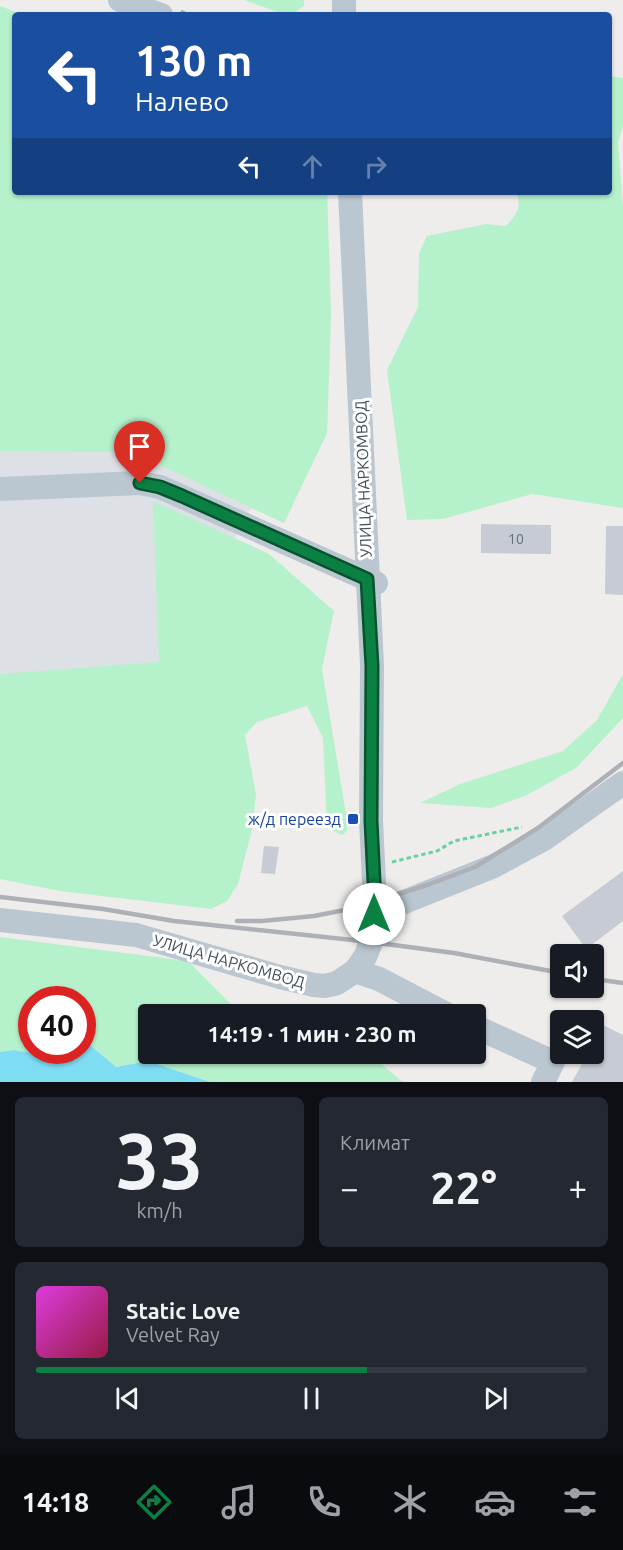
<!DOCTYPE html>
<html lang="ru">
<head>
<meta charset="utf-8">
<style>
  :root { --surface:#171b24; --page:#242831; --text:#f1f3f6; --muted:#9ea1a6; --line:#363941; --accent:#0b8043 }
  body { margin:0; font-family:Ubuntu,sans-serif; background:var(--page); color:var(--text); height:100vh; display:flex; flex-direction:column; font-size:22px; white-space:nowrap }
  * { box-sizing:border-box; margin:0 }
  p { font-size:20px; color:var(--muted) }
  .icon { flex:none; width:33px; height:33px; fill:none; stroke:currentColor; stroke-width:2; stroke-linecap:round; stroke-linejoin:round }
  .map { position:relative; height:1082px; overflow:hidden }
  .panel { display:flex; flex-direction:column; gap:15px; padding:15px; background:#0d0f14; flex:1 }
  .panel>* { flex:none }
  .banner { position:absolute; left:12px; top:12px; width:600px; height:183px; border-radius:6px; box-shadow:0 2px 4px #0004; background:#1a4fa0; color:#fff; overflow:hidden }
  .buttons { position:absolute; left:550px; top:944px; display:grid; gap:12px }
  .buttons a { display:grid; place-items:center; width:54px; height:54px; border-radius:6px; background:var(--surface); box-shadow:0 2px 4px #0004; font-size:30px }
  .speed { position:absolute; left:18px; top:986px; display:flex; gap:12px; font-size:30px; font-weight:700; text-align:center }
  .speed>* { display:grid; place-content:center; width:78px; height:78px; border-radius:50%; background:var(--surface); box-shadow:0 2px 4px #0004; line-height:1 }
  .speed .limit { border:9px solid #d22; background:#fff; color:#111 }
  .pin { position:absolute; display:grid; place-items:center; width:51px; height:51px; color:#fff; margin:-62px -26px; border-radius:50% 50% 50% 0; rotate:-45deg; box-shadow:0 0 6px #0007 }
  .pin .icon { rotate:45deg }
  .me { position:absolute; width:66px; margin:-33px; rotate:0deg; stroke-linejoin:round; filter:drop-shadow(0 0 4px #0008) }
  .turn { display:flex; align-items:center; gap:21px; height:126px; padding:0 24px; font-size:27px }
  .turn .icon { width:78px; height:78px; stroke-width:2.5 }
  .turn b { display:block; font-size:42px; line-height:51px }
  .lanes { display:flex; align-items:center; height:57px; padding:0 24px; background:#0003; justify-content:center; gap:30px; direction:ltr }
  .lanes .off { opacity:.35 }
  .big { font-size:45px; font-weight:700; line-height:1.1 }
  .panel .widget { flex:1; display:flex; flex-direction:column; justify-content:center; gap:9px; min-width:0; padding:0 21px; border-radius:9px; background:var(--page) }
  .panel .dial { align-items:center; gap:0 }
  .dial b { font-size:78px; line-height:1 }
  .song { display:flex; align-items:center; gap:18px }
  .cover { width:72px; height:72px; border-radius:9px; background:linear-gradient(135deg,hsl(300 70% 55%),hsl(340 70% 35%)) }
  .played { height:6px; border-radius:3px; background:linear-gradient(90deg,var(--accent) 60%,var(--line) 60%) }
  .keys { display:flex; justify-content:space-around; direction:ltr }
  .heat { display:flex; justify-content:space-between; align-items:center; font-size:33px; direction:ltr }
  .panel .tiles { flex:1; display:grid; gap:15px; grid-template-columns:1fr 1fr }
  .widget:last-child { grid-column:span 2 }
  .trip { position:absolute; left:138px; top:1004px; width:348px; height:60px; border-radius:6px; background:var(--surface); box-shadow:0 2px 4px #0004; font-weight:700; line-height:60px; text-align:center }
  .menu { display:flex; height:96px; justify-content:space-around; align-items:center; background:#090b0e; color:var(--muted) }
  .menu .icon { width:42px; height:42px }
  .menu .on { color:var(--accent) }
  .menu b { font-size:27px; color:var(--text) }
  .map>svg:first-child { display:block }
  .airport { fill:#dde0e5 }
  .green { fill:#b5f2cb }
  .water { fill:#7eddf3 }
  .building { fill:#c7cbd3 }
  .lines { fill:none; stroke-linecap:round; stroke-linejoin:round }
  .path { stroke:#6ad29d; stroke-width:3; stroke-dasharray:4.5 3; stroke-linecap:butt }
  .minor { stroke:#bbc7d0; stroke-width:24 }
  .rail { stroke:#adb1b7; stroke-width:4.5 }
  .route-casing { stroke:#07532c; stroke-width:15 }
  .route { stroke:#0b8043; stroke-width:10 }
  .transit-dot { fill:#1a4fb4; stroke:#fff; stroke-width:2 }
  .labels { text-anchor:middle; stroke-width:6; stroke-linejoin:round; paint-order:stroke }
  .number-label { font-size:14px; fill:#646f79 }
  .street-label { font-size:16px; fill:#43505b; stroke:#fff }
  .transit-label { font-size:16px; fill:#164399; stroke:#fff; text-anchor:end }
</style>
</head>
<body>
<div class="map">
<svg width="623" height="1082" viewBox="0 0 623 1082">
  <rect width="100%" height="100%" fill="#efecec"/>
  <path class="airport" d="M0 6 23 15H15V192H327L331 314 327 433 284 523 251 508 235 538 269 554 0 842Z"/>
  <path class="green" d="M244 0H304V6L291 15H286Z
    M0 6 23 15H15V192H327L331 314 327 433 284 523 160 465 150 452 0 451Z
    M609 76 623 78V126L618 142 623 206V508L532 494 443 519 407 520 387 370 418 307 419 253 427 236 486 224 506 226C517 214 521 209 517 192H609Z
    M153 501 269 554 334 611 322 669 346 814 347 831 342 835 327 828 323 738 307 706 257 722 245 735 256 794 252 830 238 884 227 901 211 909 60 891 0 879V674L159 662Z
    M623 674V718L576 768 525 796 491 808 420 803 460 784 563 751 597 720Z
    M0 937 188 961 241 1014H148V1053H368L400 1080 405 1082H210L148 1061 116 1067 91 1046 83 1049 82 999H32V1050H80L59 1058 14 1050 0 1052Z
    M300 1006 312 1014H252Z"/>
  <path class="water" d="M91 1046 116 1067 148 1061 210 1082H0V1052L14 1050 59 1058Z"/>
  <path class="building" d="M481 524 551 525V554L481 553Z
    M606 526H623V595L605 594Z
    M264 846 279 847 275 874 261 873Z
    M623 871V921L586 949 562 916Z
    M603 1025 623 1035V1082H572L588 1053H594V1041Z"/>
  <g class="lines">
    <path class="path" d="M181 11 190 15
      M392 862 437 851 454 841 522 827"/>
    <path class="minor" d="M120 0 161 15
      M344 0V15
      M0 489 140 483 160 487 376 583
      M374 914 494 866 544 839 623 783
      M0 920 136 935 280 977 314 985 325 986 337 983 355 971 365 957 371 942 375 902 371 821 372 666 350 192
      M355 971 379 979 446 1014
      M476 1027 553 1062 543 1082"/>
    <path class="rail" d="M0 897 103 909 174 921 371 942 454 953 561 973
      M237 921H262L314 916 355 908 430 884 475 867 538 828 623 763
      M594 979 623 983"/>
  </g>
  <g class="lines">
    <g class="route-casing">
      <path id="route" d="M140 483 160 487 182 496 367 579 372 666 371 821 375 902 374 914"/>
    </g>
    <use href="#route" class="route"/>
  </g>
  <rect class="transit-dot" x="347" y="813" width="12" height="12" rx="3"/>
  <g class="labels">
    <g class="number-label">
      <text x="516" y="544">10</text>
    </g>
    <g class="street-label">
      <text transform="translate(363 479) rotate(-92)" y="6">УЛИЦА НАРКОМВОД</text>
      <text transform="translate(229 961) rotate(16)" y="6">УЛИЦА НАРКОМВОД</text>
    </g>
    <g class="transit-label">
      <text x="341" y="825">ж/д переезд</text>
    </g>
  </g>
</svg>
<div class="buttons">
<a><svg class="icon" aria-label="sound" viewBox="0 0 24 24"><path d="M4 9h4l5-4v14l-5-4H4zM17 9q2 3 0 6"/></svg></a>
<a><svg class="icon" aria-label="layers" viewBox="0 0 24 24"><path d="M12 4l9 5-9 5-9-5zM3 14l9 5 9-5"/></svg></a>
</div>
<div class="speed"><div class="limit">40</div></div>
<div class="pin" style="left:140px;top:483px;background:#d93025"><svg class="icon" aria-label="arrive" viewBox="0 0 24 24"><path d="M6 21V4h12l-3 4 3 4H6"/></svg></div>
<svg class="me" style="left:374px;top:914px" viewBox="-20 -20 40 40"><circle r="19" fill="#fff"/><path d="M0-13L10 11 0 6-10 11z" fill="#0b8043"/></svg>
<div class="trip">14:19 · 1 мин · 230 m</div>
<div class="banner">
<div class="turn"><svg class="icon" aria-label="left" viewBox="0 0 24 24"><path d="M17 20v-9H6M10 6l-5 5 5 5"/></svg><div><b>130 m</b>Налево</div></div>
<div class="lanes"><svg class="icon" aria-label="left" viewBox="0 0 24 24"><path d="M17 20v-9H6M10 6l-5 5 5 5"/></svg><svg class="icon off" aria-label="ahead" viewBox="0 0 24 24"><path d="M12 20V5M6 11l6-6 6 6"/></svg><svg class="icon off" aria-label="right" viewBox="0 0 24 24"><path d="M7 20v-9h11M14 6l5 5-5 5"/></svg></div>
</div>
</div>
<section class="panel">
<div class="tiles">
<div class="widget dial"><b>33</b><p>km/h</p></div>
<div class="widget"><p>Климат</p>
<div class="heat"><a>−</a><b class="big">22°</b><a>+</a></div>
</div>
<div class="widget">
<div class="song"><i class="cover"></i><div><b>Static Love</b><p>Velvet Ray</p></div></div>
<div class="played"></div>
<div class="keys"><svg class="icon" aria-label="previous" viewBox="0 0 24 24"><path d="M18 5L8 12l10 7zM5 5v14"/></svg><svg class="icon" aria-label="pause" viewBox="0 0 24 24"><path d="M8 5v14M16 5v14"/></svg><svg class="icon" aria-label="next" viewBox="0 0 24 24"><path d="M6 5l10 7-10 7zM19 5v14"/></svg></div>
</div>
</div>
</section>
<nav class="menu">
<b>14:18</b>
<svg class="icon on" aria-label="directions" viewBox="0 0 24 24"><path d="M12 3l9 9-9 9-9-9zM9 14v-3h6M13 9l2 2-2 2"/></svg>
<svg class="icon" aria-label="music" viewBox="0 0 24 24"><path d="M9 18V5l10-2v13"/><circle cx="6" cy="18" r="3"/><circle cx="16" cy="16" r="3"/></svg>
<svg class="icon" aria-label="phone" viewBox="0 0 24 24"><path d="M5 4h4l2 5-3 2q2 4 5 5l2-3 5 2v4C11 20 4 13 5 4z"/></svg>
<svg class="icon" aria-label="climate" viewBox="0 0 24 24"><path d="M12 3v18M4 7l16 10M4 17L20 7"/></svg>
<svg class="icon" aria-label="car" viewBox="0 0 24 24"><path d="M5 17H2v-5l4-1 3-4h7l3 4 3 1v5h-3M9 17h6M6 11h13"/><circle cx="7" cy="17" r="2"/><circle cx="17" cy="17" r="2"/></svg>
<svg class="icon" aria-label="filters" viewBox="0 0 24 24"><path d="M4 7h16M4 17h16"/><circle cx="9" cy="7" r="2"/><circle cx="15" cy="17" r="2"/></svg>
</nav>
</body>
</html>
